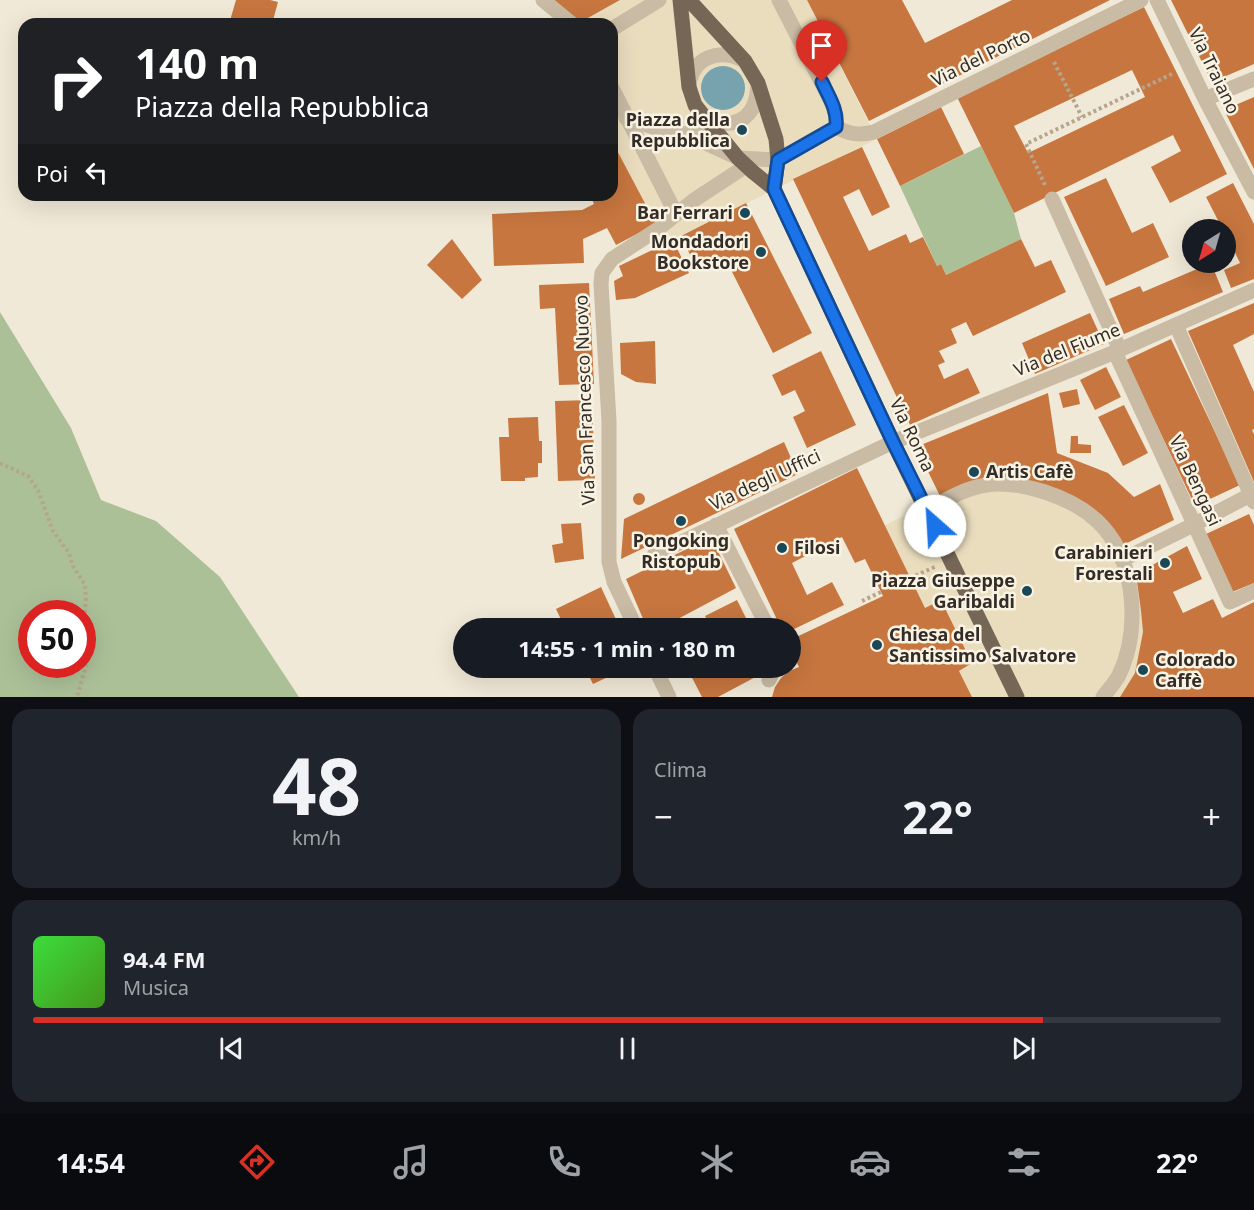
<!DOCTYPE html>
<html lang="it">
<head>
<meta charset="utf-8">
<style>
  :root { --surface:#171b24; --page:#20242c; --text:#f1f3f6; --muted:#9ea1a6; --line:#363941; --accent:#d93025 }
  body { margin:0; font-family:"Noto Sans",sans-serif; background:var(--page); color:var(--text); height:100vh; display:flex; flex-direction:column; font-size:22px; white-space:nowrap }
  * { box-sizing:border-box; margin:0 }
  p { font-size:20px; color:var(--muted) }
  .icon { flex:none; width:33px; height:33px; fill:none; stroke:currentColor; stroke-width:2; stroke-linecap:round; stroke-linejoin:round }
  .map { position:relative; height:697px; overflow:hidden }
  .sheet { display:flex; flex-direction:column; gap:12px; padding:12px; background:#0d0f14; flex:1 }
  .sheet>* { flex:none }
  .banner { position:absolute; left:18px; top:18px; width:600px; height:183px; border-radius:18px; box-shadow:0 6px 24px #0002; background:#202124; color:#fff; overflow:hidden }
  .needle { width:39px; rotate:217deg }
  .buttons { position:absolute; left:1182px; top:219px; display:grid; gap:12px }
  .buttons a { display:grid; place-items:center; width:54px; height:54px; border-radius:50%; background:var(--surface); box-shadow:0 6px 24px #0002; font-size:30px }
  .speed { position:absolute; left:18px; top:600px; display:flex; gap:12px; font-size:30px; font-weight:700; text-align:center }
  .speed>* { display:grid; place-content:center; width:78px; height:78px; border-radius:50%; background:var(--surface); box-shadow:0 6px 24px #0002; line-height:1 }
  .speed .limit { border:9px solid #d22; background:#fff; color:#111 }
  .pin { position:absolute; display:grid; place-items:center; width:51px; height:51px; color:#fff; margin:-62px -26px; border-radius:50% 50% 50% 0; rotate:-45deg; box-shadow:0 0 6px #0007 }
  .pin .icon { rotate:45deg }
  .me { position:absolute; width:66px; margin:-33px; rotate:334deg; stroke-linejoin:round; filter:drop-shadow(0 0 4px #0008) }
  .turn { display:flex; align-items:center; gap:21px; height:126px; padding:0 18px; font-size:27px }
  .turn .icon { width:78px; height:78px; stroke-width:2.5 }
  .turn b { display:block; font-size:42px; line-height:51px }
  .then { display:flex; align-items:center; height:57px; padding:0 18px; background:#0003; gap:12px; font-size:22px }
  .big { font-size:45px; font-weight:700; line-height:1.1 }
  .sheet .tile { flex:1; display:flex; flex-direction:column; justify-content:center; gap:9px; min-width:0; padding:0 21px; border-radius:18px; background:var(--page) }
  .sheet .dial { align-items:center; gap:0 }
  .dial b { font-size:78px; line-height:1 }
  .song { display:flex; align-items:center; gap:18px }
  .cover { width:72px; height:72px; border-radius:9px; background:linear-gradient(135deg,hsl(120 70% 55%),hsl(100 70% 35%)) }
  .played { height:6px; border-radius:3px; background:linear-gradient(90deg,var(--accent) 85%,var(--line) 85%) }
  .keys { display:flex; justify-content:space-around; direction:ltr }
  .heat { display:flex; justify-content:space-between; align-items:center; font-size:33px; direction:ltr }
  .sheet .tiles { flex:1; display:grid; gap:12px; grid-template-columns:1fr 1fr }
  .tile:last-child { grid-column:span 2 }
  .trip { position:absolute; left:453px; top:618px; width:348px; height:60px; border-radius:30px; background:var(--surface); box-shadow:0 6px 24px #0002; font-weight:700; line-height:60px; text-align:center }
  .dock { display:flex; height:96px; justify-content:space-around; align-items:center; background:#090b0e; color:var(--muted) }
  .dock .icon { width:42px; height:42px }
  .dock .active { color:var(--accent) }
  .dock b { font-size:27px; color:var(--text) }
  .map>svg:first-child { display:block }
  .green { fill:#acc098; fill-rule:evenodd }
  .plaza { fill:#eaddbe }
  .water { fill:#76a3ae }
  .building { fill:#c7763f; fill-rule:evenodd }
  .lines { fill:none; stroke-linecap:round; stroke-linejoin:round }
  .path { stroke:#b5a58e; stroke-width:4; stroke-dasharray:3 3; stroke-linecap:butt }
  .minor { stroke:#c9bba4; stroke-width:15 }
  .major { stroke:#766656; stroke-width:15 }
  .route-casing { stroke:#114b97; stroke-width:15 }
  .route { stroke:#1a73e8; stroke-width:10 }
  .poi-dot { fill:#1b4856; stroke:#f9f3e4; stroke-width:2 }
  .labels { text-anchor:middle; stroke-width:5; stroke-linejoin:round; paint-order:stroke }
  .street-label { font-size:18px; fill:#342c26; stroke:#f9f3e4 }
  .poi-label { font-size:18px; font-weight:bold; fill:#342c26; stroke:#f9f3e4; text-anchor:end }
</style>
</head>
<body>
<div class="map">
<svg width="1254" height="697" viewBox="0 0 1254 697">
  <rect width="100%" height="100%" fill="#f1e9d7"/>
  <path class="green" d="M981 146 1014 213 1021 239 946 275 941 264 937 266 900 186Z
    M0 312 71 428 101 500 156 521 220 577 299 697H0ZM32 614H82V664H32Z"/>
  <path class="plaza" d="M620 0H807L877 139 666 243 612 141V24H578Z
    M965 484 1057 491 1128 558 1136 574 1141 611 1143 632 1135 673 1120 697H972L959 671 972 663 942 600 925 608 884 526Z"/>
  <path class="water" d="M701 88a22 22 0 1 1 44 0a22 22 0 1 1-44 0Z"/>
  <path class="building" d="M236 0H270L278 2 272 24H229Z
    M551 0H620L579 23Z
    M807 0H902L925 43 1012 0H1110L869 121Z
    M1171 0H1254V64L1212 82Z
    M1144 7 1227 174 1170 203 1151 167 1181 151 1173 135 1014 213 957 97ZM1132 70 1145 97 1028 153 1014 126Z
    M1254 97V169L1224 110Z
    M941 107 964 154 900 186 877 139Z
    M612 141 656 224 616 245 607 228 583 239 584 263 494 266 492 214 582 210 594 204 590 195H612Z
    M862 147 890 207 872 216 859 189 843 197 869 251 906 234 910 243 923 237 937 266 941 264 946 275 1021 239 1035 267 1051 260 1066 292 973 336 966 322 951 329 957 343 939 351 945 362 938 365 944 379 968 368 980 393 910 425 793 179Z
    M1106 178 1132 233 1153 223 1169 257 1106 286 1064 197Z
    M1233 183 1254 224V279L1231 288 1224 270 1240 263 1226 234V230H1223L1206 197Z
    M746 203 812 333 773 353 724 256 697 269 681 236Z
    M452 239 482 280 462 299 427 265Z
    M673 240 689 273 635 298 616 300 614 281 623 276 619 266Z
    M1211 263 1223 292 1124 334 1109 299 1140 286 1143 292Z
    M589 283 594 384 559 385 555 308 540 309 539 285Z
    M1254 303V334L1233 345 1254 392V429L1252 430 1254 434V482L1188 331Z
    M1090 313 1104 344 1035 374 1022 343Z
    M1171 339 1240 485 1195 506 1126 360Z
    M655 341 656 384 636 382 621 374 620 343Z
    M821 351 856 425 807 448 793 417 805 411 795 390 782 396 772 375Z
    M1106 367 1121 397 1095 410 1080 380Z
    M1077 389 1080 404 1063 408 1059 393Z
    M1048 393 1057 453 1108 473 1134 497 1160 484 1174 520 1121 546 1112 534 1025 482 940 496 916 447Z
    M592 400 595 480 558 481 555 401Z
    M1124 405 1148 453 1123 466 1098 417Z
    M538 417 539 441H542V463H538V477L525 478V481H501L499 437H509L508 418Z
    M1071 436H1078V444L1091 445V453H1070Z
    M784 442 798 474 621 559 624 519Z
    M857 468 925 608 941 600 972 663 959 671 972 697H772L775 687 781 678 789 671 799 667 790 650V640L883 596 865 559 855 563 842 537 792 563 807 595 832 582 844 605 790 631V628H781L734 529Z
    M633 499a6 6 0 1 1 12 0a6 6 0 1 1-12 0Z
    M1249 514 1254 525V583L1232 592 1206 534Z
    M581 523 584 559 555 563 552 545 563 543 561 524Z
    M711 537 736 588 661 628H647L626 579Z
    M1187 546 1202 579 1173 592 1183 613 1213 599 1222 618 1254 602V697H1120L1135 673 1143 632 1141 611 1136 574Z
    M601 587 620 628H578L576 625 565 628 556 609Z
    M737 600 751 628H711L705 616Z
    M585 668H627L593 684Z
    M687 668H765L763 673 718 697H702Z"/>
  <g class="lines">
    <path class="path" d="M1054 62 1082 117
      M1045 185 1026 144 1174 73
      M0 465 2 464 28 476 38 490 53 531 69 553 73 566 85 585 86 598 83 637 86 666 77 697
      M910 578 937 566
      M862 601 881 592"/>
    <path class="minor" d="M543 0 572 24
      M779 0 832 103 836 116V127
      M1157 0 1205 99 1254 192
      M612 29 659 0
      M689 86C693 56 720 48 745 61
      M612 88 676 214
      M1205 99 1254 79
      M626 118 678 135 690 133 706 119C738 131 757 117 758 83
      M836 127C849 134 859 136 874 132L1141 0
      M686 134 738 158 778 160 836 127
      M1052 199 1120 350
      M1176 325 1254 502
      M1115 352 1230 602 1254 591
      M927 510C946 500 965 488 986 485 1006 482 1026 486 1045 492 1066 499 1088 510 1103 527 1136 564 1140 631 1119 675 1115 683 1108 690 1103 697
      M716 525 768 628
      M654 555 893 442 1115 352 1254 290
      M1122 560 1193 525 1254 493
      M636 628 614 582 609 562V421L601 284 602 273 612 259 658 229 694 200 746 166
      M655 668 669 697
      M769 680 775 668"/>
    <path class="major" d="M680 0 689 87 695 105 706 119 738 158 753 172 774 189 893 442 1017 697
      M689 0 745 61 758 83 776 139 778 160 774 189"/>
  </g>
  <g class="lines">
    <g class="route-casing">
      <path id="route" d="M822 82C829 97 838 110 836 127L778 160 774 189 893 442 935 526"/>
    </g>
    <use href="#route" class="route"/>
  </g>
  <g class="poi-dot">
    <circle cx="742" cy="130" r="6"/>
    <circle cx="745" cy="213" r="6"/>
    <circle cx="761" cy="252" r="6"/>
    <circle cx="974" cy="472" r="6"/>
    <circle cx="681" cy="521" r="6"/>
    <circle cx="782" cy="548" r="6"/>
    <circle cx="1165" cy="563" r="6"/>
    <circle cx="1027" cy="591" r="6"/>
    <circle cx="877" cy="645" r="6"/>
    <circle cx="1143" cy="670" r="6"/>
  </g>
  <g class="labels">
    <g class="street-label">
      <text transform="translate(981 58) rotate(-26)" y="6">Via del Porto</text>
      <text transform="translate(1214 71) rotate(64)" y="6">Via Traiano</text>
      <text transform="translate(1067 350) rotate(-22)" y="6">Via del Fiume</text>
      <text transform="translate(585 400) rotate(-92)" y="6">Via San Francesco Nuovo</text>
      <text transform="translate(912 435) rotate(64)" y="6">Via Roma</text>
      <text transform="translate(765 480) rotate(-25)" y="6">Via degli Uffici</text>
      <text transform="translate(1195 481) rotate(65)" y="6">Via Bengasi</text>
    </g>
    <g class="poi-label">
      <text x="730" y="126">Piazza della<tspan x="730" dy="21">Repubblica</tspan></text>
      <text x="733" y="219">Bar Ferrari</text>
      <text x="749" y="248">Mondadori<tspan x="749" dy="21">Bookstore</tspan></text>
      <text x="986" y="478" text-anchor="start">Artis Cafè</text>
      <text x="681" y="547" text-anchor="middle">Pongoking<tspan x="681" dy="21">Ristopub</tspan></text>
      <text x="794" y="554" text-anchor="start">Filosi</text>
      <text x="1153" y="559">Carabinieri<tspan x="1153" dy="21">Forestali</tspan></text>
      <text x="1015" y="587">Piazza Giuseppe<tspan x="1015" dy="21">Garibaldi</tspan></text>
      <text x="889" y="641" text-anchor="start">Chiesa del<tspan x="889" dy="21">Santissimo Salvatore</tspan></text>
      <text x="1155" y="666" text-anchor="start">Colorado<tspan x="1155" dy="21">Caffè</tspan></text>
    </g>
  </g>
</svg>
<div class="buttons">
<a><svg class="needle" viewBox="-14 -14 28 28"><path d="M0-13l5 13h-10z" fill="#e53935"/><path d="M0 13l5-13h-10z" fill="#9ea1a6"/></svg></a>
</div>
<div class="speed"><div class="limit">50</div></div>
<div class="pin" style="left:822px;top:82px;background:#d93025"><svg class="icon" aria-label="arrive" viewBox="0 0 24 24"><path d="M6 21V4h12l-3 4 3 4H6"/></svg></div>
<svg class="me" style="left:935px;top:526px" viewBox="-20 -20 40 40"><circle r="19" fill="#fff"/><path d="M0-13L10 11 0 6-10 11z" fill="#1a73e8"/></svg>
<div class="trip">14:55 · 1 min · 180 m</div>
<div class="banner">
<div class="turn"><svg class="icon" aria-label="right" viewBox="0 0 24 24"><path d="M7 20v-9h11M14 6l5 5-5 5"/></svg><div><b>140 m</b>Piazza della Repubblica</div></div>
<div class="then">Poi<svg class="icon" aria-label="left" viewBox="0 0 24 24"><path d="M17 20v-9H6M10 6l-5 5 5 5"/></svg></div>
</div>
</div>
<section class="sheet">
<div class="tiles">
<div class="tile dial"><b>48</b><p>km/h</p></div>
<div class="tile"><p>Clima</p>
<div class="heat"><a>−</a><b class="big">22°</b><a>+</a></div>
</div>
<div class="tile">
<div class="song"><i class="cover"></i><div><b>94.4 FM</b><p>Musica</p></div></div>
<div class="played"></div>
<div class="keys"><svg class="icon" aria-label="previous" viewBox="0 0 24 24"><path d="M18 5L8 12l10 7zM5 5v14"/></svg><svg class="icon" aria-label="pause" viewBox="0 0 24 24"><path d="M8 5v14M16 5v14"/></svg><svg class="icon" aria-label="next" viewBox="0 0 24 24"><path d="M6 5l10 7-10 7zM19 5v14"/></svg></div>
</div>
</div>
</section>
<nav class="dock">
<b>14:54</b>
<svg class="icon active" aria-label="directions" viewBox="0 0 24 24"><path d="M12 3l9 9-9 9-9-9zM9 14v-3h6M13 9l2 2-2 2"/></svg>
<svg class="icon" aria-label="music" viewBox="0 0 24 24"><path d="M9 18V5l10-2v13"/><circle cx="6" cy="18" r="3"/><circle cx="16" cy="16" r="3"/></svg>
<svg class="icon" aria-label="phone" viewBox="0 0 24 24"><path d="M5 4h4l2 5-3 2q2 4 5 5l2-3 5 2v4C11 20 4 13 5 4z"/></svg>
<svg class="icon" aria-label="climate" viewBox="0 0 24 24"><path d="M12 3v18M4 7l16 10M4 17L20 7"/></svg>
<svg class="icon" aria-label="car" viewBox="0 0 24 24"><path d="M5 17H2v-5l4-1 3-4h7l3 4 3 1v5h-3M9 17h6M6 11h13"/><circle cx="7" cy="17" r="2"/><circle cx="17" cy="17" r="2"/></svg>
<svg class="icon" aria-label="filters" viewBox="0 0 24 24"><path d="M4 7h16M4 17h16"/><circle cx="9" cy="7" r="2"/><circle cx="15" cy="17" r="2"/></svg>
<b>22°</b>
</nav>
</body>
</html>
